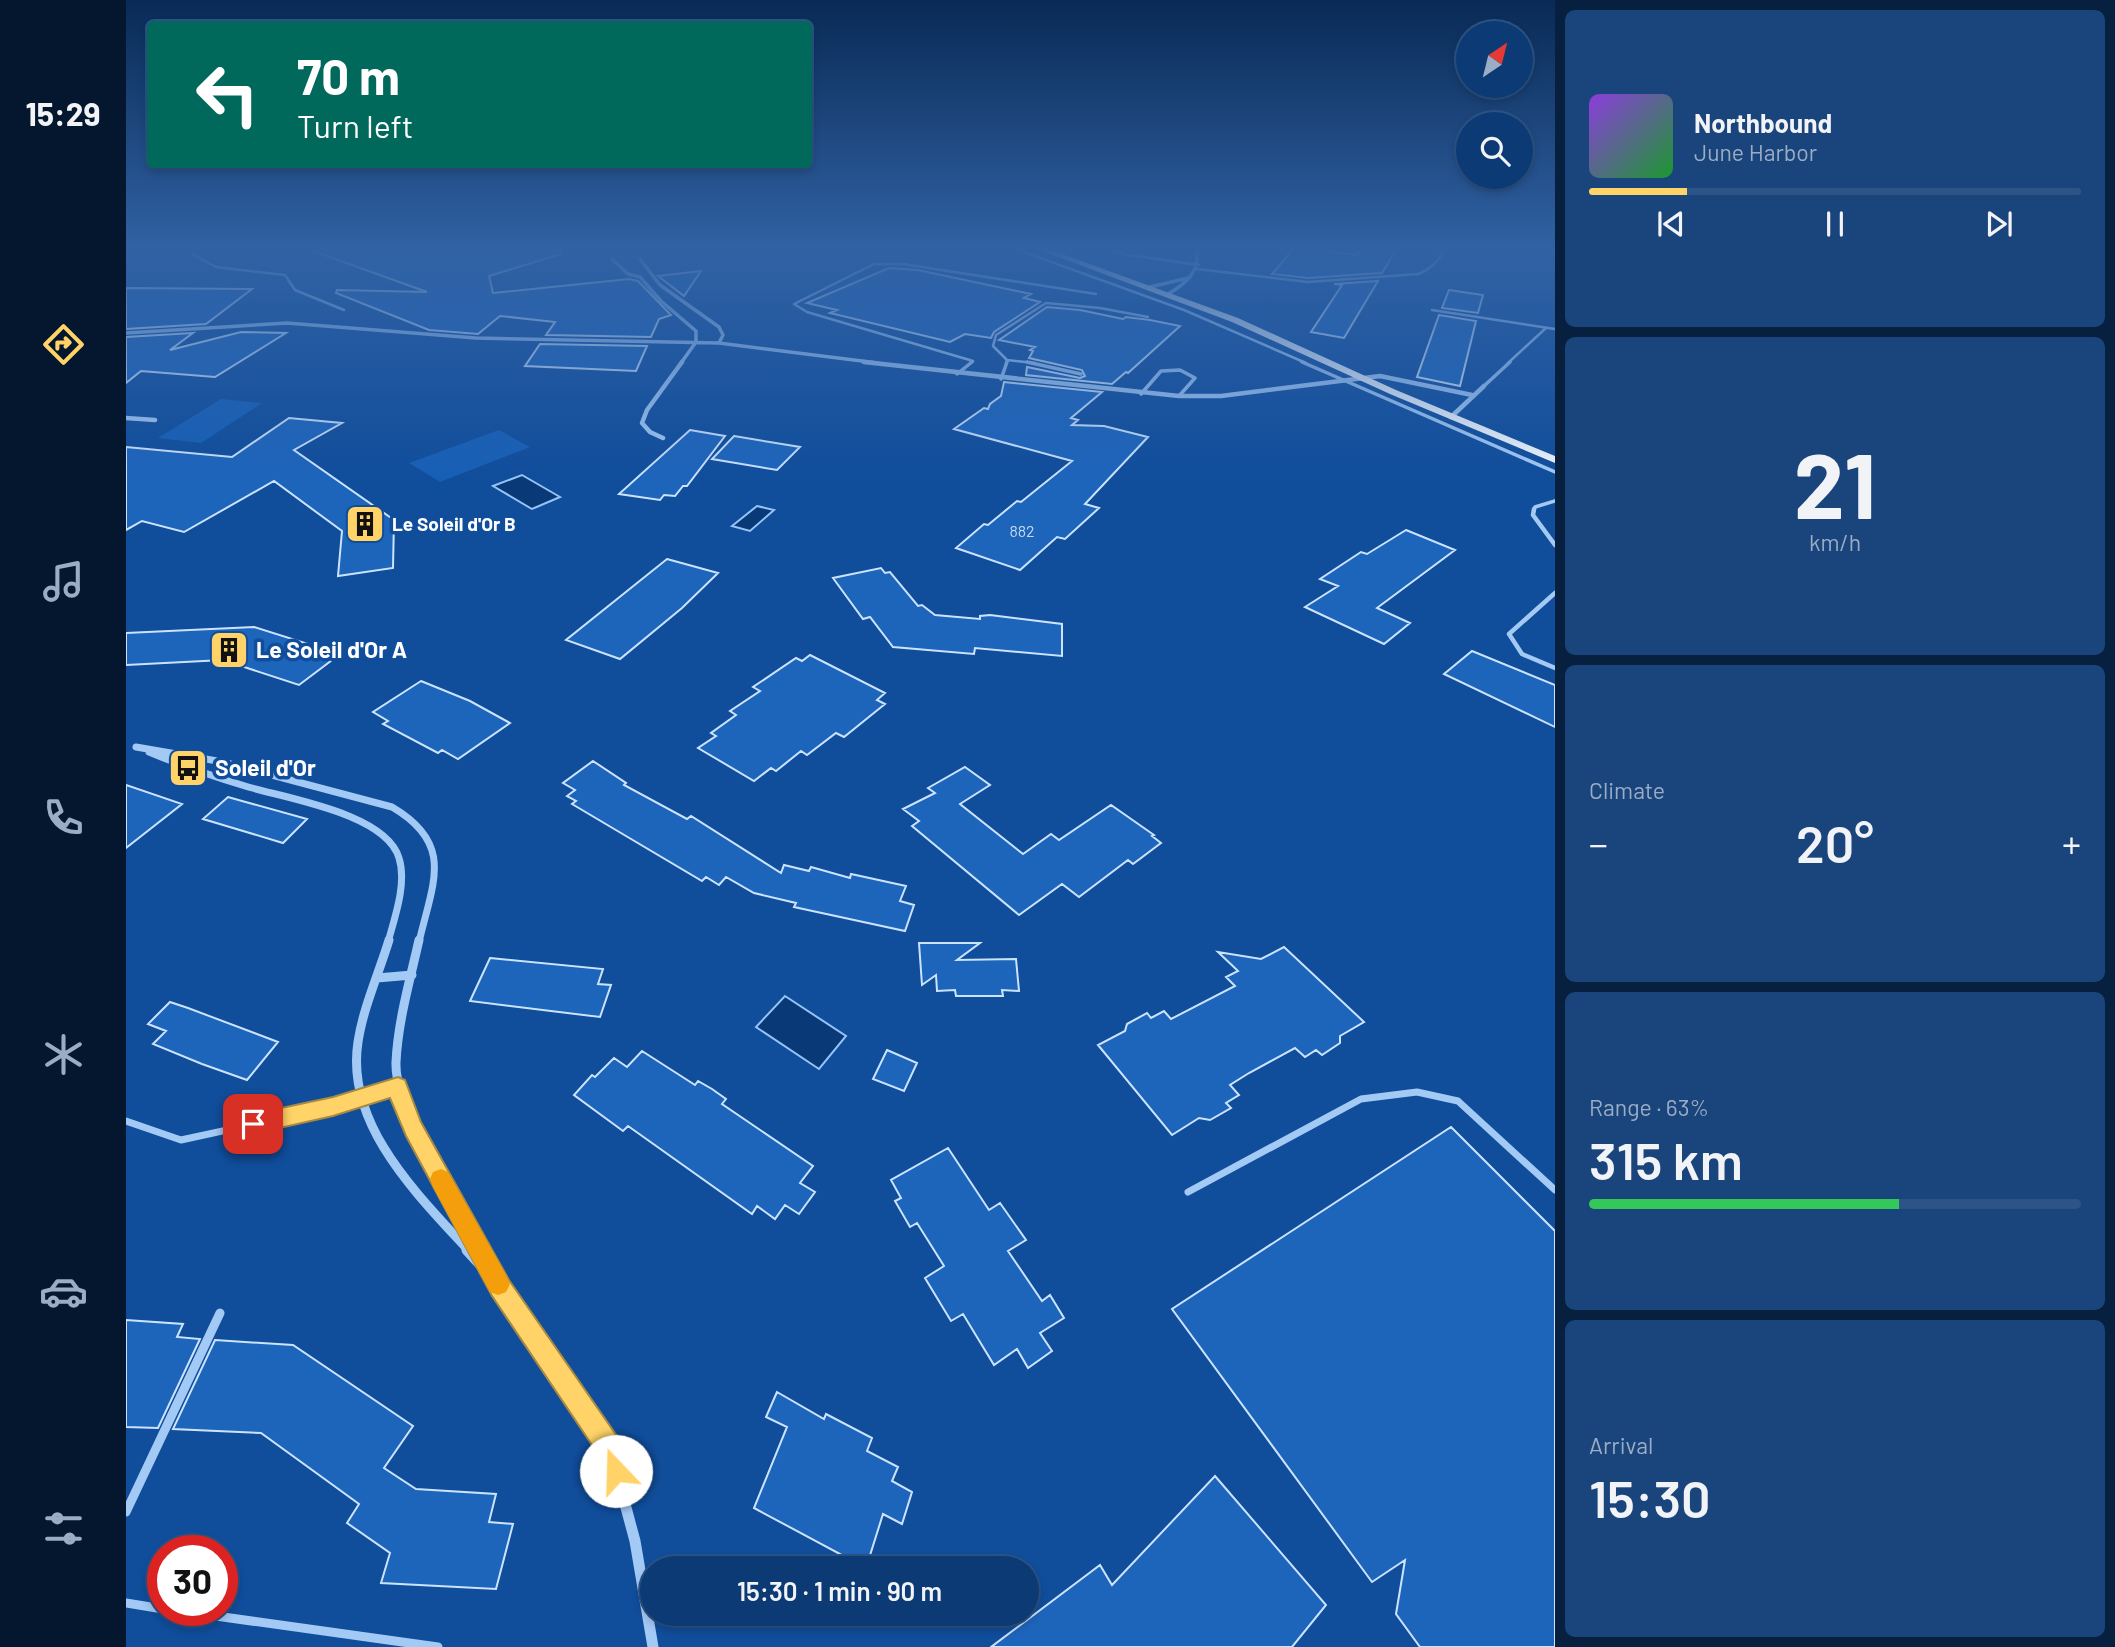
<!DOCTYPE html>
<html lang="en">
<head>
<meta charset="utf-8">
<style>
  :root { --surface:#0c3a74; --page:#1a457c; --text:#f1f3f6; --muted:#9aadc5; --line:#2c5486; --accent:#ffd367 }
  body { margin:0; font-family:Barlow,sans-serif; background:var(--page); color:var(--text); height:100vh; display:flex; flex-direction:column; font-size:26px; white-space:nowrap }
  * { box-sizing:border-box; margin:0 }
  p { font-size:23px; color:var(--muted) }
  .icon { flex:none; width:38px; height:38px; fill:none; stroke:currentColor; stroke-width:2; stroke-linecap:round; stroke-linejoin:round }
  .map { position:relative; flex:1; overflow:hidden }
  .details { display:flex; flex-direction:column; gap:10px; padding:10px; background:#072040; width:560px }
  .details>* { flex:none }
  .banner { position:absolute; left:21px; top:21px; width:665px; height:147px; border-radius:7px; box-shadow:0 4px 10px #0003,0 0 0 2px var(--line); background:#00695c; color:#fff; overflow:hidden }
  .needle { width:46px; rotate:35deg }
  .fabs { position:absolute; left:1330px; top:21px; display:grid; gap:14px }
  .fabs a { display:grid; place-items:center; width:77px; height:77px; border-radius:50%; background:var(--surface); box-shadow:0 4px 10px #0003,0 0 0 2px var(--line); font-size:35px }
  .speed { position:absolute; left:21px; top:1535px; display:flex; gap:14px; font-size:35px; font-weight:700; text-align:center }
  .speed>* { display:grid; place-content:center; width:91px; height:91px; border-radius:50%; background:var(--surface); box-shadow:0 4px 10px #0003,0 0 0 2px var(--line); line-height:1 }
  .speed .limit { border:10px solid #d22; background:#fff; color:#111 }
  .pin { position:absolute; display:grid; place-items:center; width:60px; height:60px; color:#fff; margin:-30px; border-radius:14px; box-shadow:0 4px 10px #0006 }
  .me { position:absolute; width:77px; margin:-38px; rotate:339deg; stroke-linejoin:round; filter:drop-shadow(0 0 5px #0008) }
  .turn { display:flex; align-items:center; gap:24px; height:147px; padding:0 35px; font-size:32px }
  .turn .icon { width:91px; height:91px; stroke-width:2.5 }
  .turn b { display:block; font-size:49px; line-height:60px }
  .big { font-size:52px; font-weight:600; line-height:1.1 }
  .details .widget { flex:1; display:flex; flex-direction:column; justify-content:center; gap:10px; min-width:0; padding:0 24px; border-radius:10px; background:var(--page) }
  .details .dial { align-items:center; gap:0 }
  .dial b { font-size:91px; line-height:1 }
  .song { display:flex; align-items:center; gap:21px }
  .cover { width:84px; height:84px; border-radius:10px; background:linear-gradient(135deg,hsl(270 70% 55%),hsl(130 70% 35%)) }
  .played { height:7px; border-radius:4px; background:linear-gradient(90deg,var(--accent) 20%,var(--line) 20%) }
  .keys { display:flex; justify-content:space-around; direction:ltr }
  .heat { display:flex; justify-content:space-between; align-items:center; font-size:38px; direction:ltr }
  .charge { height:10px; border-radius:5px; background:linear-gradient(90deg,#34c759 63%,var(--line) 0) }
  .trip { position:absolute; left:514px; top:1556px; width:399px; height:70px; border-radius:35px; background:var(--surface); box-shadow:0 4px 10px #0003,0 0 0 2px var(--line); font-weight:600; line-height:70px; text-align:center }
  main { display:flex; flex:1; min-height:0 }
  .tab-bar { display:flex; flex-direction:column; width:126px; justify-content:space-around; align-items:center; background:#05172e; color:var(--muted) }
  .tab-bar .icon { width:49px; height:49px }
  .tab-bar .current { color:var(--accent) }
  .tab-bar b { font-size:32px; color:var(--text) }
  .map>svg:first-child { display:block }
  .green { fill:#175fb6 }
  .water { fill:#093977; stroke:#95c4f8; stroke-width:2 }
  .building { fill:#1d64bb; stroke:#cce3fe; stroke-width:2 }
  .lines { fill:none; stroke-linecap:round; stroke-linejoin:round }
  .lane-far4 { stroke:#a3c9f5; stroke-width:2.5 }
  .lane-far3 { stroke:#a3c9f5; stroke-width:3.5 }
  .lane-far2 { stroke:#a3c9f5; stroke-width:4.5 }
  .lane-far1 { stroke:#a3c9f5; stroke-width:7 }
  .lane { stroke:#a3c9f5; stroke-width:9 }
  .street-far4 { stroke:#a3c9f5; stroke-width:3.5 }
  .street-far3 { stroke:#a3c9f5; stroke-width:4.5 }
  .street-far2 { stroke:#a3c9f5; stroke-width:7 }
  .street-far1 { stroke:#a3c9f5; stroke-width:9 }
  .street { stroke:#a3c9f5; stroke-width:11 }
  .primary { fill:#f1f7ff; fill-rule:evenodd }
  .route { fill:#ffd367; stroke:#a68943; stroke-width:2 }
  .slow { fill:#f59e0b }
  .labels { text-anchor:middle; stroke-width:7; stroke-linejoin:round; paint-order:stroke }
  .far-number-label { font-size:16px; fill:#c6d8ee }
  .far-poi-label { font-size:19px; font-weight:bold; fill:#fff; stroke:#104d9b; text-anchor:start }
  .poi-label { font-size:23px; font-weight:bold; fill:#fff; stroke:#104d9b; text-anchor:start }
</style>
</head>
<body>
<main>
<nav class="tab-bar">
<b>15:29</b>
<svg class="icon current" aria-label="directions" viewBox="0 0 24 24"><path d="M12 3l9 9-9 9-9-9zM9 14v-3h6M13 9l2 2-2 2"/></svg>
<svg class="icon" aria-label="music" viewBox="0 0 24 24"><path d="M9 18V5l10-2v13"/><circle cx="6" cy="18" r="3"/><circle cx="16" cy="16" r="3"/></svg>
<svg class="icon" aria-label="phone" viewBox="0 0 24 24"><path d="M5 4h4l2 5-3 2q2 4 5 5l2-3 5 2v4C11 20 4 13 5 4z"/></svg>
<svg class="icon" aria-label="climate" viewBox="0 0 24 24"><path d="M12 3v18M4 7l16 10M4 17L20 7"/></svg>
<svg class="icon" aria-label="car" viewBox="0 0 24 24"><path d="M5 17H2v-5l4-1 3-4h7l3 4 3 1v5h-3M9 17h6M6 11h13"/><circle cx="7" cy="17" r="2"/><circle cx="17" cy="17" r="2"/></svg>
<svg class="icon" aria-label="filters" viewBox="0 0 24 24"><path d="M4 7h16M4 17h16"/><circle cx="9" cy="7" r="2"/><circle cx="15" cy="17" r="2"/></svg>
</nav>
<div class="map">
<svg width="1429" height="1647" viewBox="0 0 1429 1647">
  <rect width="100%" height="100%" fill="#104d9b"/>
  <path class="green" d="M95 399 136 403 75 443 32 438Z
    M373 430 404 447 314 482 283 463Z"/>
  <path class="water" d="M396 475 434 497 406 509 367 486Z
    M631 506 648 510 624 531 606 526Z
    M659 996 720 1036 693 1069 630 1027Z"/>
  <path class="building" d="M188 247H434L435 254 363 276 367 293 503 279 512 281 545 315 533 319 525 337 420 335 429 322 374 316 352 334 303 330 210 293 211 290 301 292 187 251Z
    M1169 247 1231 255 1237 247H1272L1256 273 1182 278 1146 274Z
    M763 268 792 270 905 294 898 298 914 302 868 332 865 338 839 334 824 342 704 313 711 310 681 303Z
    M575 271 558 296 532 276Z
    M1252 281 1218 338 1185 332 1216 285 1208 284Z
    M0 288 126 289 80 324 0 329Z
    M1323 290 1357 295 1352 313 1316 308Z
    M921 307 954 310 997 319 1000 317 1024 320 1054 326 1002 373 1000 372 986 384 900 375 901 367 954 378 959 376 956 370 903 358 907 351 904 350 909 347 873 340Z
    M1313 315 1350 321 1334 386 1291 377Z
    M115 332 160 333 89 377 15 371 0 383V337L67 333 44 350Z
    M414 344 521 346 510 371 399 366Z
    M878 382 976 392 945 418 952 420 946 425 978 426 1022 437 959 504 973 508 939 539 931 537 894 570 830 548 858 524 862 525 891 501 895 502 946 461 828 429 858 408 862 409 864 404 875 396Z
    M163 418 216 423 168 450 268 520 267 568 212 576 216 531 148 481 58 532 16 521 0 530V447L106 457Z
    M564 430 599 436 561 486H557L549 496 538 495 534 500 493 494Z
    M608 436 674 447 651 470 586 459Z
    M1280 530 1329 550 1251 608 1284 623 1258 644 1179 607 1212 586 1194 579 1235 552 1241 554Z
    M541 559 592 573 556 608 494 659 440 640Z
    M755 568 759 573 764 572 792 606 796 605 809 615 854 619V616L864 615 936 624V656L849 648 848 654 767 647 744 617 737 619 707 578Z
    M128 627 214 654 173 685 97 660 0 665V633Z
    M1346 651 1429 685V727L1318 674Z
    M684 655 759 693 751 700 759 704 718 737 710 733 681 755 675 751 650 771 645 768 628 781 572 748 590 736 585 733 610 715 604 711 634 691 627 687 670 658 676 661Z
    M295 681 344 701 384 723 332 759 316 750 312 753 257 724 262 721 247 712Z
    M467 761 500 783 498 785 561 819 565 816 655 873 658 865 683 871 685 867 724 878 725 874 780 886 774 901 788 905 779 931 668 907 670 903 628 893 600 877 593 885 580 877 576 881 446 804 450 801 441 796 449 790 437 783Z
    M839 767 864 785 834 804 897 854 925 834 933 840 985 805 1028 835 1026 836 1035 843 1007 864 1002 860 953 897 936 884 893 915 786 826 793 821 777 809 809 793 802 788Z
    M0 785 56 804 0 848Z
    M102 797 116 801 181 819 157 843 77 819Z
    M793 943H854L831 960 890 959 893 991 876 990 877 996H830L829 990 811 991 810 975 796 985Z
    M1158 947 1238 1022 1214 1036V1043L1196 1055 1190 1050 1179 1057 1169 1048 1123 1073 1104 1085 1113 1095 1100 1103 1105 1108 1084 1120 1073 1118 1046 1135 972 1045 999 1031 1001 1024 1021 1013 1025 1018 1038 1011 1045 1019 1109 986 1100 977 1112 971 1092 952 1135 959Z
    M364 958 477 969 472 984 485 985 474 1017 344 1001Z
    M44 1002 62 1008 152 1042 121 1080 76 1064 27 1044 40 1031 22 1024Z
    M761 1050 791 1063 778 1091 747 1079Z
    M516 1051 569 1085 572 1081 586 1089 600 1099 596 1104 687 1166 674 1183 689 1192 673 1214 659 1205 649 1219 631 1206 626 1214 502 1126 497 1131 448 1095 466 1075 469 1077 488 1058 501 1067Z
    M1325 1127 1429 1231V1647H1294L1270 1614 1279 1560 1246 1582 1046 1309Z
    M822 1148 863 1210 874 1203 900 1240 882 1251 916 1301 924 1295 938 1318 914 1333 926 1351 902 1368 891 1349 868 1365 837 1314 825 1321 799 1278 818 1266 791 1223 784 1227 769 1201 775 1198 765 1180Z
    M0 1320 57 1324 51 1337 74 1339 32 1428 0 1427Z
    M89 1340 167 1345 287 1426 258 1468 290 1489 370 1494 363 1522 387 1524 370 1589 255 1583 264 1553 221 1523 233 1504 135 1433 47 1429Z
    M651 1392 698 1419 700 1414 746 1438 741 1451 772 1467 766 1481 786 1492 776 1524 757 1514 740 1568 628 1508 661 1427 640 1417Z
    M1089 1476 1200 1605 1166 1647H865L974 1565 986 1585Z"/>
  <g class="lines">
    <path class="lane-far4" d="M884 247 1058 310 1180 363
      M986 247 988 251 997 254 1073 265
      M66 254 90 267 159 275 169 290 218 310
      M1071 269 1182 282 1292 274C1303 270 1310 264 1316 254L1309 247
      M1306 310 1429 329
      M881 360 909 363
      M844 363 847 361 681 312 668 304 748 264H777L970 294
      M880 363 881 360 867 346 870 335 920 303 974 308 1022 317
      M1382 363 1420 328"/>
    <path class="lane-far3" d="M901 362 955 374
      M1176 362 1429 472
      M831 374 846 362
      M875 379 881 362
      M1358 386 1384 362
      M1015 394 1035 371 1054 370 1069 378 1053 396
      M1408 511 1409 507 1429 501"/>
    <path class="lane-far2" d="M1408 509 1407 515 1429 545
      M1429 593 1383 634 1396 654 1429 668"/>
    <path class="lane-far1" d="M0 1121 55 1140 207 1107 272 1086
      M1062 1192 1235 1099 1291 1092 1332 1101 1429 1190"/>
    <path class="lane" d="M0 1512 94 1313
      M0 1603 37 1609
      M47 1610 312 1647"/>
    <path class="street-far4" d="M486 259 502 274 514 277 535 301 570 331V342L555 363
      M514 259 534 285 593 327 597 335 593 343
      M1024 287 1062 278
      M1042 294C1061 283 1075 271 1070 247
      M0 333 161 323 350 338 593 343 752 363"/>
    <path class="street-far3" d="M738 362 1053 396H1095L1254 376 1346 395
      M1325 417 1358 386
      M0 418 29 420
      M537 438 524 432 516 423 521 410 556 362"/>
    <path class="street-far2" d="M10 747 97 762 266 807C329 844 307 882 293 942
      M23 752C54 765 86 776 119 786 158 798 260 813 273 858 281 883 269 917 262 942"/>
    <path class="street-far1" d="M263 940C253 973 237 1008 232 1042 219 1125 292 1195 343 1251
      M293 940C284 980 272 1021 270 1062 268 1111 330 1205 355 1251
      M251 978 286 975"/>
    <path class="street" d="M341 1250 363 1274
      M354 1250 375 1288 484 1448 509 1541 527 1647"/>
    <path class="primary" d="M906 247H917L1112 318 1270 390 1429 456V463L1264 394 1106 322Z"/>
  </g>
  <linearGradient id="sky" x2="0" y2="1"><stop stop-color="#092a55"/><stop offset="0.52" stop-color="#3162a4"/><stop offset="1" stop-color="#3162a4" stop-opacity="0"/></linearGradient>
  <rect width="1429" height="478" fill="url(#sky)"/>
  <path class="route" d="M272 1077 279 1080 295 1122 383 1280 493 1439 503 1471 499 1481 490 1484 481 1481 472 1454 366 1296 280 1136 264 1098 207 1116 127 1134 119 1131 116 1124 119 1117 127 1114 207 1097Z"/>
  <path class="slow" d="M315 1169 322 1172 380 1275 384 1284 380 1292 372 1295 364 1292 307 1187 304 1179 307 1172Z"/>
  <defs>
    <g id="building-square" transform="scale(2.0125)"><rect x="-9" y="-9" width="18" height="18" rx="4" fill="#ffd367" stroke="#104d9b"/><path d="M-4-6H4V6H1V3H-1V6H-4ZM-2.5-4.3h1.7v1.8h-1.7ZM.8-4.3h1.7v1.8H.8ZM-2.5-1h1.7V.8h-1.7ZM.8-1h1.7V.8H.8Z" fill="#111"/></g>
    <g id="bus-square" transform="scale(2.0125)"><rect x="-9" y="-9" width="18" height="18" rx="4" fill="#ffd367" stroke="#104d9b"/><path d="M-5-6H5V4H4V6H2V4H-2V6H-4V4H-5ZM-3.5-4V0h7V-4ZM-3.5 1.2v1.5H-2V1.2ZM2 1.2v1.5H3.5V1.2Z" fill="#111"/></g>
  </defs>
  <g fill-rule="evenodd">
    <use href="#building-square" x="239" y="524"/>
    <use href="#building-square" x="103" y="650"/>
    <use href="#bus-square" x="62" y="768"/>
  </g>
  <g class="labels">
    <g class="far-number-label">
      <text x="896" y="537">882</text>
    </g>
    <g class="far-poi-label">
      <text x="266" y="531">Le Soleil d'Or B</text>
    </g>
    <g class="poi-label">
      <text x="130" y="658">Le Soleil d'Or A</text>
      <text x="89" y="776">Soleil d'Or</text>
    </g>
  </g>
</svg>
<div class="fabs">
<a><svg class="needle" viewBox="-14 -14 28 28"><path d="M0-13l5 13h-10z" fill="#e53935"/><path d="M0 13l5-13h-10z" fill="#9aadc5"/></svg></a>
<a><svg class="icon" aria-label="search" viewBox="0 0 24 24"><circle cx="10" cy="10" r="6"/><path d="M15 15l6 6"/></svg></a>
</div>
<div class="speed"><div class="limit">30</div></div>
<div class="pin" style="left:127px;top:1124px;background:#d93025"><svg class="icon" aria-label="arrive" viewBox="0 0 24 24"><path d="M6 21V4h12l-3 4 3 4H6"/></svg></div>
<svg class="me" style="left:490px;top:1471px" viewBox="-20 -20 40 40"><circle r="19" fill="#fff"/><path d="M0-13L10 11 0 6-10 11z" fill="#ffd367"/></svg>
<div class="trip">15:30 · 1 min · 90 m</div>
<div class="banner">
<div class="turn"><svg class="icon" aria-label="left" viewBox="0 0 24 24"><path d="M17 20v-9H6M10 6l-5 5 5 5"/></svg><div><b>70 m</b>Turn left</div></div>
</div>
</div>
<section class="details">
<div class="widget">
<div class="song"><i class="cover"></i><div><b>Northbound</b><p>June Harbor</p></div></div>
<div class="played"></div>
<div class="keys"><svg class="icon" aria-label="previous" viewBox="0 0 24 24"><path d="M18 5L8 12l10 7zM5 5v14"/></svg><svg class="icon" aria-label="pause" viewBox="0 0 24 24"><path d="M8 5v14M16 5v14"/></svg><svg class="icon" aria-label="next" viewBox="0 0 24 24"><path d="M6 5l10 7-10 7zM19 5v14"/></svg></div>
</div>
<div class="widget dial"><b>21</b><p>km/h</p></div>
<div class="widget"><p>Climate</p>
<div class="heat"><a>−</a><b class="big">20°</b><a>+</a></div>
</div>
<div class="widget"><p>Range · 63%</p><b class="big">315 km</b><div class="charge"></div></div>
<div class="widget"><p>Arrival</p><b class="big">15:30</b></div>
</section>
</main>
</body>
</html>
